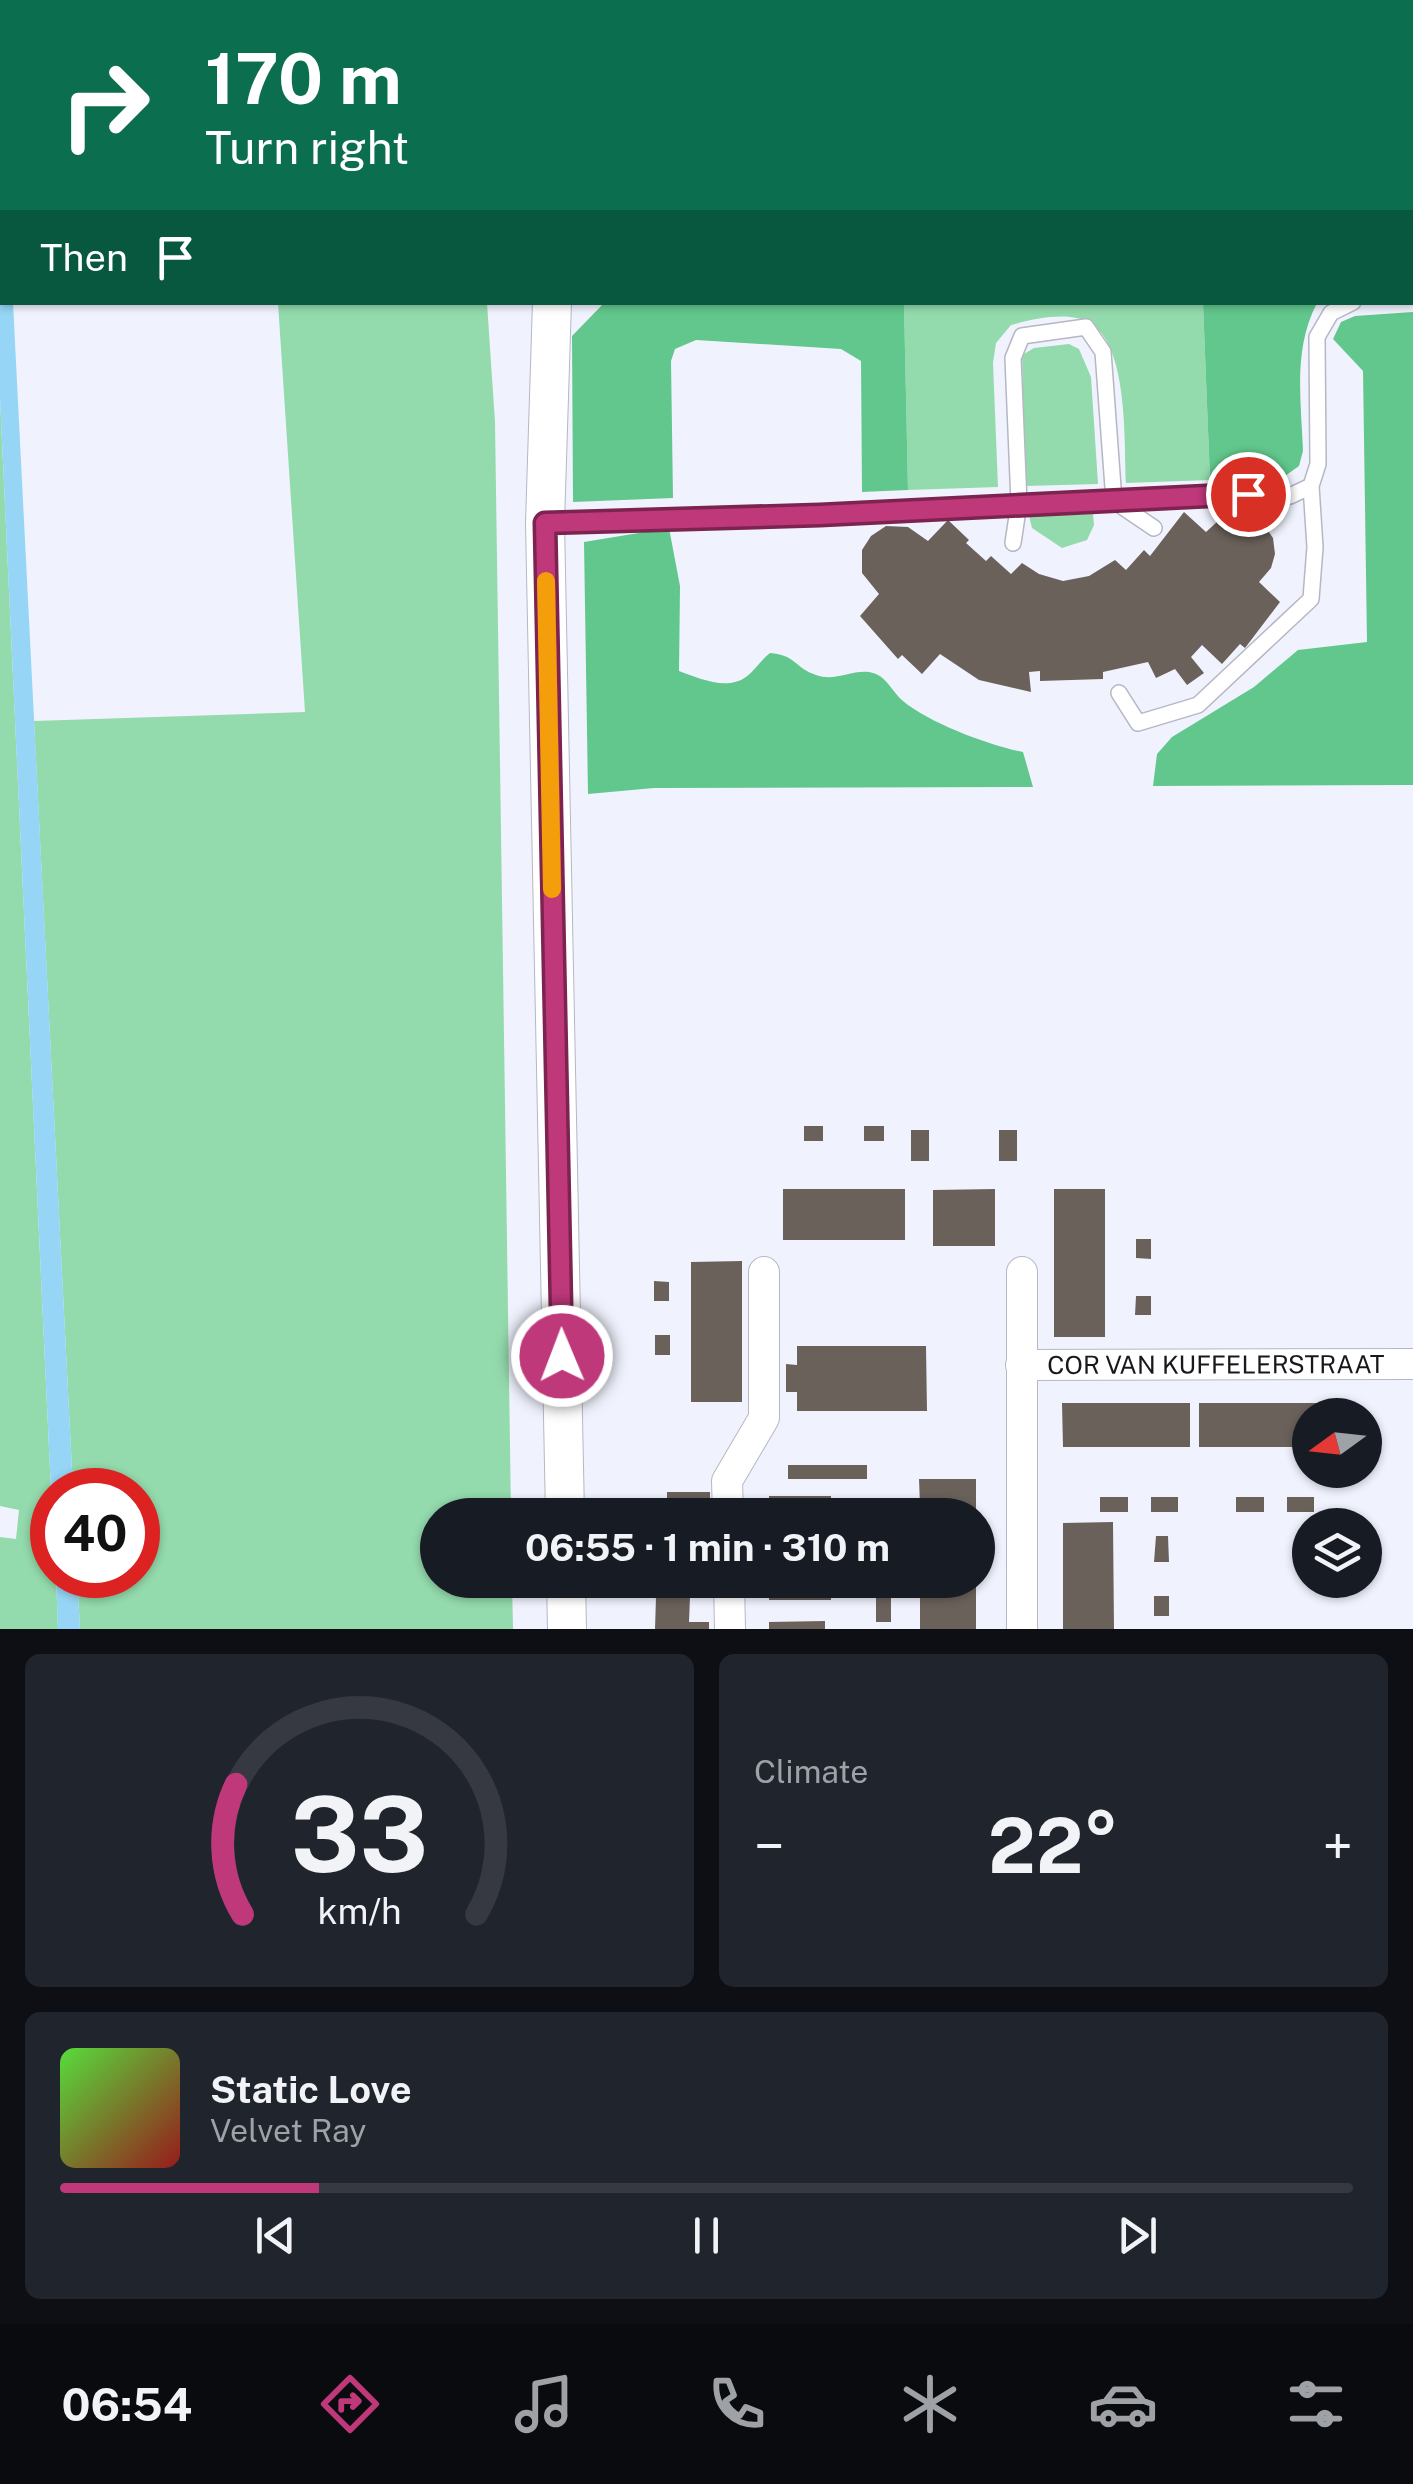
<!DOCTYPE html>
<html lang="en">
<head>
<meta charset="utf-8">
<style>
  :root { --surface:#171b24; --page:#20242c; --text:#f1f3f6; --muted:#9ea1a6; --line:#363941; --accent:#be387a }
  body { margin:0; font-family:"Public Sans",sans-serif; background:var(--page); color:var(--text); height:100vh; display:flex; flex-direction:column; font-size:38px; white-space:nowrap }
  * { box-sizing:border-box; margin:0 }
  p { font-size:32px; color:var(--muted) }
  .icon { flex:none; width:55px; height:55px; fill:none; stroke:currentColor; stroke-width:2; stroke-linecap:round; stroke-linejoin:round }
  .map { position:relative; height:1629px; overflow:hidden }
  .details { display:flex; flex-direction:column; gap:25px; padding:25px; background:#0d0f14; flex:1 }
  .details>* { flex:none }
  .banner { position:absolute; left:0px; top:0px; width:1415px; height:305px; box-shadow:0 2px 8px #0004; background:#0b6e4f; color:#fff; overflow:hidden }
  .needle { width:65px; rotate:255deg }
  .controls { position:absolute; left:1292px; top:1398px; display:grid; gap:20px }
  .controls a { display:grid; place-items:center; width:90px; height:90px; border-radius:50%; background:var(--surface); box-shadow:0 2px 8px #0004; font-size:50px }
  .speed { position:absolute; left:30px; top:1468px; display:flex; gap:20px; font-size:50px; font-weight:700; text-align:center }
  .speed>* { display:grid; place-content:center; width:130px; height:130px; border-radius:50%; background:var(--surface); box-shadow:0 2px 8px #0004; line-height:1 }
  .speed .limit { border:15px solid #d22; background:#fff; color:#111 }
  .pin { position:absolute; display:grid; place-items:center; width:85px; height:85px; color:#fff; margin:-42px; border:5px solid #fff; border-radius:50%; box-shadow:0 2px 10px #0007 }
  .me { position:absolute; width:110px; margin:-55px; rotate:359deg; stroke-linejoin:round; filter:drop-shadow(0 0 8px #0008) }
  .turn { display:flex; align-items:center; gap:35px; height:210px; padding:0 40px; font-size:45px }
  .turn .icon { width:130px; height:130px; stroke-width:2.5 }
  .turn b { display:block; font-size:70px; line-height:85px }
  .then { display:flex; align-items:center; height:95px; padding:0 40px; background:#0003; gap:20px; font-size:38px }
  .big { font-size:75px; font-weight:700; line-height:1.1 }
  .details .card { flex:1; display:flex; flex-direction:column; justify-content:center; gap:15px; min-width:0; padding:0 35px; border-radius:15px; background:var(--page) }
  .details .dial { align-items:center; gap:0 }
  .dial svg { height:260px; overflow:visible; fill:none; stroke:var(--line); stroke-width:7; stroke-linecap:round; text-anchor:middle }
  .dial text { fill:var(--text); stroke:none }
  .song { display:flex; align-items:center; gap:30px }
  .cover { width:120px; height:120px; border-radius:15px; background:linear-gradient(135deg,hsl(110 70% 55%),hsl(0 70% 35%)) }
  .played { height:10px; border-radius:5px; background:linear-gradient(90deg,var(--accent) 20%,var(--line) 20%) }
  .keys { display:flex; justify-content:space-around; direction:ltr }
  .heat { display:flex; justify-content:space-between; align-items:center; font-size:55px; direction:ltr }
  .details .tiles { flex:1; display:grid; gap:25px; grid-template-columns:1fr 1fr }
  .card:last-child { grid-column:span 2 }
  .trip { position:absolute; left:420px; top:1498px; width:575px; height:100px; border-radius:50px; background:var(--surface); box-shadow:0 2px 8px #0004; font-weight:700; line-height:100px; text-align:center }
  .tabs { display:flex; height:160px; justify-content:space-around; align-items:center; background:#090b0e; color:var(--muted) }
  .tabs .icon { width:70px; height:70px }
  .tabs .current { color:var(--accent) }
  .tabs b { font-size:45px; color:var(--text) }
  .map>svg:first-child { display:block }
  .green { fill:#93daac }
  .forest { fill:#62c78c }
  .water { fill:#96d5f5 }
  .building { fill:#6b615b }
  .lines { fill:none; stroke-linecap:round; stroke-linejoin:round }
  .service-casing { stroke:#b5b8c3; stroke-width:18 }
  .minor-casing { stroke:#b5b8c3; stroke-width:32 }
  .tertiary-casing { stroke:#b5b8c3; stroke-width:40 }
  .secondary-casing { stroke:#b5b8c3; stroke-width:45 }
  .service { stroke:#fff; stroke-width:15 }
  .minor { stroke:#fff; stroke-width:30 }
  .tertiary { stroke:#fff; stroke-width:38 }
  .secondary { stroke:#fff; stroke-width:42 }
  .route-casing { stroke:#7c244f; stroke-width:25 }
  .route { stroke:#be387a; stroke-width:18 }
  .slow { stroke:#f59e0b; stroke-width:18 }
  .labels { text-anchor:middle; stroke-width:10; stroke-linejoin:round; paint-order:stroke }
  .street-label { font-size:25px; fill:#17181c; stroke:#f0f3fe }
</style>
</head>
<body>
<div class="map">
<svg width="1413" height="1629" viewBox="0 0 1413 1629">
  <rect width="100%" height="100%" fill="#f0f3fe"/>
  <path class="green" d="M278 303H487L495 422 511 1515H438V1580H512L513 1629H80L77 1575H138V1490H73L34 721 305 712Z
    M904 303H1203L1210 480 1126 483C1124 443 1129 342 1088 322 1067 311 1033 319 1011 325L996 343 993 363 998 487 908 490Z
    M1069 344 1079 349 1091 377 1098 484 1025 486 1022 355 1034 348Z
    M0 398 52 1513V1575H56L58 1629H0V1537L16 1539 19 1510 0 1506Z
    M1093 514 1094 525 1087 540 1062 548 1032 528 1029 516Z"/>
  <path class="forest" d="M0 0H516V2H2V100Z
    M562 0H1413V57L1412 2Z
    M604 303H904L908 490 862 492 861 361 841 349 696 340 675 349 671 361 673 498 573 502 572 336Z
    M1203 303H1317C1293 349 1301 399 1303 451L1299 466 1285 476 1210 480Z
    M1413 312V785L1153 786 1157 754 1172 737 1254 687 1298 650 1367 642 1363 371 1333 339 1341 322 1355 316Z
    M669 528 680 586 679 671C699 678 726 691 746 677 754 671 761 660 770 653 796 655 795 668 816 675 837 683 856 666 876 674 888 679 893 693 903 701 929 723 991 746 1023 752L1033 787 654 788 588 794 584 542Z"/>
  <path class="water" d="M0 237 2 302 13 303 73 1490H52V1513L0 398Z
    M56 1575H77L80 1629H58Z"/>
  <path class="building" d="M1184 512 1206 532 1218 521 1233 514 1250 516 1264 525 1273 538 1275 554 1271 568 1259 582 1280 602 1245 648 1240 644 1222 664 1202 645 1191 657 1204 673 1187 685 1175 669 1156 678 1148 662 1103 672V679L1040 681V671L1029 672 1031 692 979 680 940 654 922 674 902 655 898 659 860 616 879 594 862 573V550L871 536 886 526 908 527 928 541 948 520 969 540 966 543 986 561 991 556 1011 574 1022 563 1039 574 1063 581 1089 576 1115 560 1126 570 1144 550 1150 556Z
    M804 1126H823V1141H804Z
    M864 1126H884V1141H864Z
    M911 1130H929V1161H911Z
    M999 1130H1017V1161H999Z
    M783 1189H905V1240H783Z
    M995 1189V1246H933V1190Z
    M1054 1189H1105V1337H1054Z
    M1136 1239H1151V1259L1136 1258Z
    M742 1261V1402H691V1262Z
    M654 1281 669 1282V1301H654Z
    M1136 1296H1151V1315H1135Z
    M655 1335H670V1355H655Z
    M797 1346H926L927 1411H797V1392H786V1364L797 1365Z
    M1062 1403H1190V1447H1063Z
    M1199 1403H1326V1415H1310V1447H1199Z
    M788 1465H867V1479H788Z
    M919 1479H976V1515H914V1504L920 1505Z
    M667 1492H710V1515H667Z
    M769 1496H831V1515H769Z
    M1100 1497H1128V1512H1100Z
    M1151 1497H1178V1512H1151Z
    M1236 1497H1264V1512H1236Z
    M1287 1497H1314V1512H1287Z
    M1113 1522 1114 1629H1063V1523Z
    M1156 1536H1168L1169 1562H1154Z
    M769 1580H831V1600H769Z
    M920 1580H976V1629H920Z
    M876 1593H891V1622H876Z
    M1154 1596H1169V1616H1154Z
    M656 1597H690L689 1622H709V1629H655Z
    M825 1621V1629H769V1622Z"/>
  <g class="lines">
    <g class="service-casing">
      <path id="service" d="M1412 293 1413 292
        M1114 501 1154 528
        M545 523 820 515 1249 494 1290 496 1311 486 1318 464 1317 337 1331 313 1353 302
        M1013 543 1019 503 1013 358 1022 336 1086 327 1103 352 1114 501
        M1119 693 1138 723 1198 705 1311 599 1315 547 1311 486"/>
    </g>
    <g class="minor-casing">
      <g id="minor">
        <path d="M543 0V2"/>
        <path id="s1" d="M1021 1365 1413 1364"/>
        <path d="M728 1515 727 1481 764 1418V1272"/>
        <path d="M729 1580 730 1629"/>
        <path d="M1022 1629V1272"/>
      </g>
    </g>
    <g class="tertiary-casing">
      <path id="tertiary" d="M552 302 545 523 565 1515
        M566 1580 567 1629"/>
    </g>
    <g class="secondary-casing">
      <path id="secondary" d="M0 159 2 160
        M1412 166H1413"/>
    </g>
    <use href="#service" class="service"/>
    <use href="#minor" class="minor"/>
    <use href="#tertiary" class="tertiary"/>
    <use href="#secondary" class="secondary"/>
  </g>
  <g class="lines">
    <g class="route-casing">
      <path id="route" d="M562 1356 545 523 820 515 1248 494"/>
    </g>
    <use href="#route" class="route"/>
    <path class="slow" d="M546 581 552 889"/>
  </g>
  <g class="labels">
    <g class="street-label">
      <text dy="9" stroke="none"><textPath href="#s1" startOffset="195">COR VAN KUFFELERSTRAAT</textPath></text>
    </g>
  </g>
</svg>
<div class="controls">
<a><svg class="needle" viewBox="-14 -14 28 28"><path d="M0-13l5 13h-10z" fill="#e53935"/><path d="M0 13l5-13h-10z" fill="#9ea1a6"/></svg></a>
<a><svg class="icon" aria-label="layers" viewBox="0 0 24 24"><path d="M12 4l9 5-9 5-9-5zM3 14l9 5 9-5"/></svg></a>
</div>
<div class="speed"><div class="limit">40</div></div>
<div class="pin" style="left:1248px;top:494px;background:#d93025"><svg class="icon" aria-label="arrive" viewBox="0 0 24 24"><path d="M6 21V4h12l-3 4 3 4H6"/></svg></div>
<svg class="me" style="left:562px;top:1356px" viewBox="-20 -20 40 40"><circle r="17" fill="#be387a" stroke="#fff" stroke-width="3"/><path d="M0-11L8 9 0 5-8 9z" fill="#fff"/></svg>
<div class="trip">06:55 · 1 min · 310 m</div>
<div class="banner">
<div class="turn"><svg class="icon" aria-label="right" viewBox="0 0 24 24"><path d="M7 20v-9h11M14 6l5 5-5 5"/></svg><div><b>170 m</b>Turn right</div></div>
<div class="then">Then<svg class="icon" aria-label="arrive" viewBox="0 0 24 24"><path d="M6 21V4h12l-3 4 3 4H6"/></svg></div>
</div>
</div>
<section class="details">
<div class="tiles">
<div class="card dial"><svg viewBox="0 0 100 80">
<path d="M14 69A42 42 0 1 1 86 69"/>
<path d="M14 69A42 42 0 0 1 12 29" stroke="#be387a"/>
<text x="50" y="56" font-size="32" font-weight="700">33</text>
<text x="50" y="72" font-size="11">km/h</text>
</svg></div>
<div class="card"><p>Climate</p>
<div class="heat"><a>−</a><b class="big">22°</b><a>+</a></div>
</div>
<div class="card">
<div class="song"><i class="cover"></i><div><b>Static Love</b><p>Velvet Ray</p></div></div>
<div class="played"></div>
<div class="keys"><svg class="icon" aria-label="previous" viewBox="0 0 24 24"><path d="M18 5L8 12l10 7zM5 5v14"/></svg><svg class="icon" aria-label="pause" viewBox="0 0 24 24"><path d="M8 5v14M16 5v14"/></svg><svg class="icon" aria-label="next" viewBox="0 0 24 24"><path d="M6 5l10 7-10 7zM19 5v14"/></svg></div>
</div>
</div>
</section>
<nav class="tabs">
<b>06:54</b>
<svg class="icon current" aria-label="directions" viewBox="0 0 24 24"><path d="M12 3l9 9-9 9-9-9zM9 14v-3h6M13 9l2 2-2 2"/></svg>
<svg class="icon" aria-label="music" viewBox="0 0 24 24"><path d="M9 18V5l10-2v13"/><circle cx="6" cy="18" r="3"/><circle cx="16" cy="16" r="3"/></svg>
<svg class="icon" aria-label="phone" viewBox="0 0 24 24"><path d="M5 4h4l2 5-3 2q2 4 5 5l2-3 5 2v4C11 20 4 13 5 4z"/></svg>
<svg class="icon" aria-label="climate" viewBox="0 0 24 24"><path d="M12 3v18M4 7l16 10M4 17L20 7"/></svg>
<svg class="icon" aria-label="car" viewBox="0 0 24 24"><path d="M5 17H2v-5l4-1 3-4h7l3 4 3 1v5h-3M9 17h6M6 11h13"/><circle cx="7" cy="17" r="2"/><circle cx="17" cy="17" r="2"/></svg>
<svg class="icon" aria-label="filters" viewBox="0 0 24 24"><path d="M4 7h16M4 17h16"/><circle cx="9" cy="7" r="2"/><circle cx="15" cy="17" r="2"/></svg>
</nav>
</body>
</html>
